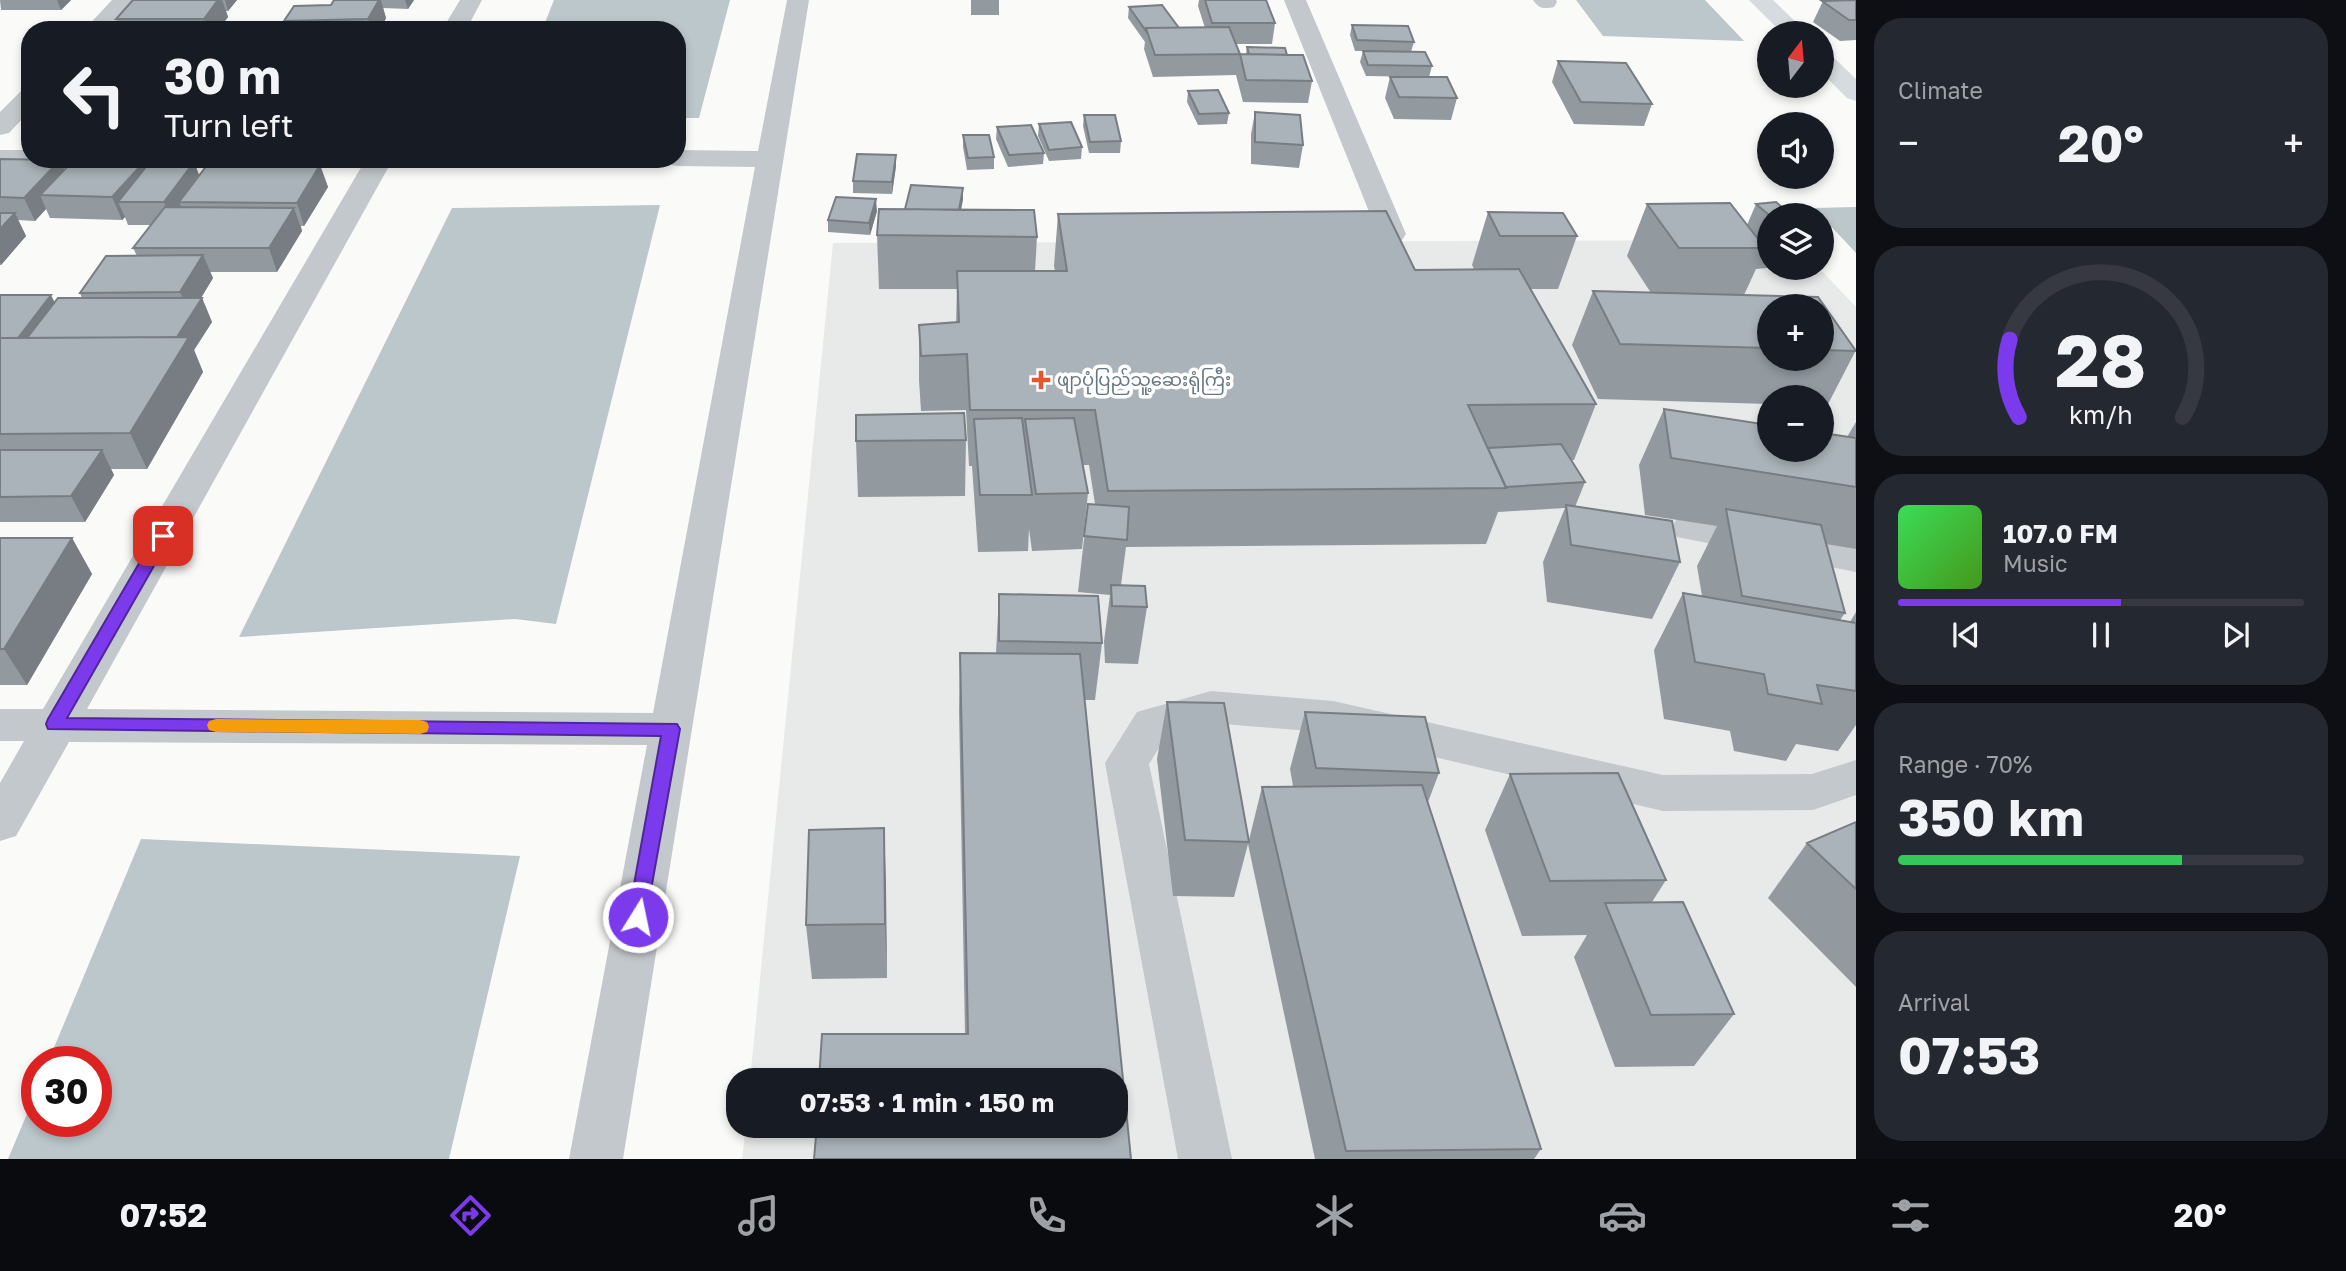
<!DOCTYPE html>
<html lang="en">
<head>
<meta charset="utf-8">
<style>
  :root { --surface:#171b24; --page:#242831; --text:#f1f3f6; --muted:#9ea1a6; --line:#363941; --accent:#7c3aed }
  body { margin:0; font-family:"Golos Text","Noto Sans Myanmar",sans-serif; background:var(--page); color:var(--text); height:100vh; display:flex; flex-direction:column; font-size:26px; white-space:nowrap }
  * { box-sizing:border-box; margin:0 }
  p { font-size:23px; color:var(--muted) }
  .icon { flex:none; width:38px; height:38px; fill:none; stroke:currentColor; stroke-width:2; stroke-linecap:round; stroke-linejoin:round }
  .map { position:relative; flex:1; overflow:hidden }
  .drawer { display:flex; flex-direction:column; gap:18px; padding:18px; background:#0d0f14; width:490px }
  .drawer>* { flex:none }
  .banner { position:absolute; left:21px; top:21px; width:665px; height:147px; border-radius:28px; box-shadow:0 4px 10px #0003; background:#171b24; color:var(--text); overflow:hidden }
  .needle { width:46px; rotate:16deg }
  .buttons { position:absolute; left:1757px; top:21px; display:grid; gap:14px }
  .buttons a { display:grid; place-items:center; width:77px; height:77px; border-radius:50%; background:var(--surface); box-shadow:0 4px 10px #0003; font-size:35px }
  .speed { position:absolute; left:21px; top:1046px; display:flex; gap:14px; font-size:35px; font-weight:700; text-align:center }
  .speed>* { display:grid; place-content:center; width:91px; height:91px; border-radius:50%; background:var(--surface); box-shadow:0 4px 10px #0003; line-height:1 }
  .speed .limit { border:10px solid #d22; background:#fff; color:#111 }
  .pin { position:absolute; display:grid; place-items:center; width:60px; height:60px; color:#fff; margin:-30px; border-radius:14px; box-shadow:0 4px 10px #0006 }
  .me { position:absolute; width:77px; margin:-38px; rotate:10deg; stroke-linejoin:round; filter:drop-shadow(0 0 5px #0008) }
  .turn { display:flex; align-items:center; gap:24px; height:147px; padding:0 28px; font-size:32px }
  .turn .icon { width:91px; height:91px; stroke-width:2.5 }
  .turn b { display:block; font-size:49px; line-height:60px }
  .big { font-size:52px; font-weight:700; line-height:1.1 }
  .drawer .card { flex:1; display:flex; flex-direction:column; justify-content:center; gap:10px; min-width:0; padding:0 24px; border-radius:28px; background:var(--page) }
  .drawer .dial { align-items:center; gap:0 }
  .dial svg { height:182px; overflow:visible; fill:none; stroke:var(--line); stroke-width:7; stroke-linecap:round; text-anchor:middle }
  .dial text { fill:var(--text); stroke:none }
  .song { display:flex; align-items:center; gap:21px }
  .cover { width:84px; height:84px; border-radius:10px; background:linear-gradient(135deg,hsl(130 70% 55%),hsl(100 70% 35%)) }
  .played { height:7px; border-radius:4px; background:linear-gradient(90deg,var(--accent) 55%,var(--line) 55%) }
  .keys { display:flex; justify-content:space-around; direction:ltr }
  .heat { display:flex; justify-content:space-between; align-items:center; font-size:38px; direction:ltr }
  .charge { height:10px; border-radius:5px; background:linear-gradient(90deg,#34c759 70%,var(--line) 0) }
  .trip { position:absolute; left:726px; top:1068px; width:402px; height:70px; border-radius:28px; background:var(--surface); box-shadow:0 4px 10px #0003; font-weight:700; line-height:70px; text-align:center }
  .dock { display:flex; height:112px; justify-content:space-around; align-items:center; background:#090b0e; color:var(--muted) }
  .dock .icon { width:49px; height:49px }
  .dock .active { color:var(--accent) }
  .dock b { font-size:32px; color:var(--text) }
  main { display:flex; flex:1; min-height:0 }
  .map>svg:first-child { display:block }
  .built { fill:#e8e9e9; fill-rule:evenodd }
  .water { fill:#bbc7cb }
  .lines { fill:none; stroke-linecap:round; stroke-linejoin:round }
  .minor { fill:#c3c8cc; fill-rule:evenodd }
  .major { fill:#d6dbdf; fill-rule:evenodd }
  .wall { fill:#929a9f; fill-rule:evenodd }
  .shaded-wall { fill:#777d82 }
  .building { fill:#aab3b9; stroke:#777d82; stroke-width:2 }
  .route { fill:#7c3aed; stroke:#51269a; stroke-width:2 }
  .slow { fill:#f59e0b }
  .poi-dot { fill:#e4572e; stroke:#fff; stroke-width:2.5 }
  .labels { text-anchor:middle; stroke-width:7; stroke-linejoin:round; paint-order:stroke }
  .poi-label { font-size:18px; fill:#657683; stroke:#fff; text-anchor:start }
</style>
</head>
<body>
<main>
<div class="map">
<svg width="1856" height="1159" viewBox="0 0 1856 1159">
  <rect width="100%" height="100%" fill="#fafaf8"/>
  <path class="built" d="M1769 240V268H1819L1856 307V1159H742L746 1125H1116V1080H750L833 243ZM1769 306H1822V359H1769ZM1769 397H1822V450H1769Z"/>
  <path class="water" d="M554 0H730L699 118H677V30H542Z
    M1576 0H1705L1744 41 1603 36Z
    M660 205 556 624 515 619 239 637 452 208Z
    M1856 207V253L1814 208Z
    M141 839 520 856 449 1159H8L37 1090V1122H96V1062H48Z"/>
  <g class="lines">
    <path class="minor" d="M112 0H136L109 30H84Z
      M460 0H482L466 30H442Z
      M787 0H809L623 1159H569L647 745 69 742 16 836 0 841V783L24 741H0V709H43L366 159H393L87 709 653 713 755 167 677 166 667 164 664 159H677V150L758 151Z
      M1284 0H1306L1406 234 1402 240 1392 243 1382 240 1378 234Z
      M1533 0H1556L1557 2 1554 7C1544 9 1539 9 1533 0Z
      M30 89V111L9 133 0 135V112L21 91Z
      M0 150H30V159H43L40 164 0 166Z
      M1690 516 1856 546V572L1677 537 1671 528 1677 519Z
      M1211 691 1333 701 1663 775 1812 774 1856 760V795L1813 810 1663 811 1333 733 1211 723 1167 735 1149 764 1232 1159H1178L1105 763 1137 712Z"/>
    <path class="major" d="M1749 0H1773L1807 33H1782Z
      M1822 53 1831 55 1856 79V101L1847 98 1822 73Z"/>
  </g>
  <path class="wall" d="M0 0H71L61 10H1Z
    M133 0H237L228 11H226L228 17 218 30H119L120 29 116 19Z
    M334 0H414L408 9 383 8 386 18 380 30H279L286 29 284 21 331 5Z
    M971 0H999V15H971Z
    M1199 0H1266L1275 23 1272 44H1236L1240 54H1246L1247 47 1287 55 1312 81 1308 103 1243 102 1236 75 1153 77 1144 49 1145 42 1128 18 1129 7 1179 28H1205L1198 6Z
    M1822 0H1856V40L1840 41 1813 22 1823 1Z
    M1352 25 1414 42 1411 52 1432 66 1429 77 1366 76 1360 62 1363 51H1355L1350 35Z
    M1558 61 1652 104 1644 126 1574 124 1552 82Z
    M1390 77 1457 98 1451 120 1394 119 1385 98Z
    M1188 91 1229 113 1227 124 1198 125 1187 102Z
    M1255 112 1303 145 1299 168 1251 164V134Z
    M1084 115 1121 141 1120 153H1089L1083 126Z
    M1039 124 1082 147 1081 159 1049 161 1038 136Z
    M997 127 1044 153 1043 164 1008 167 996 139Z
    M963 135 994 157V169L967 170 963 147Z
    M896 155V166L892 194 853 193V181Z
    M0 159 65 170 86 166 145 161 147 166 194 162 199 175 320 165 328 187 304 226H301L302 231 277 272H210L213 278 201 298H202L212 322 194 350 203 372 147 469H111L114 475 85 522H0V295L55 302 82 298 80 293 137 256 133 248 151 225H128L125 217 122 220 50 218 46 209 35 221 18 220 26 236 1 265H0Z
    M963 188 961 210 1037 237 1035 271H1055L1054 266 1058 214 1415 270 1474 269 1472 265 1488 212 1577 236 1558 289H1531L1596 404 1574 460H1571L1585 482 1575 507 1680 562 1652 619 1547 602 1543 562 1565 508 1498 512 1486 544 1126 547 1121 585 1147 607 1138 664 1105 663 1104 641 1110 595 1078 592 1088 504H1095L1089 465H1083L1088 493 1082 549 1032 551 1029 529 1028 551 978 552 972 466H969L966 410 921 411 919 380V325L956 323 957 289H879L877 235 905 209Z
    M1776 202 1791 215H1769V263L1767 268 1756 269 1744 295 1818 297 1856 350 1827 406H1822V397H1769V404L1598 399 1572 345 1593 291 1651 293 1627 256 1647 204 1730 203 1747 225 1756 204ZM1769 306H1822V359H1769Z
    M877 211 870 235 828 232V220Z
    M1664 409 1847 437 1856 422V549L1826 544 1845 613 1840 620 1850 622 1856 612V725L1838 751 1796 744 1786 761 1734 751 1730 731 1664 719 1654 650 1683 593 1702 596 1697 566 1717 526 1645 515 1639 465Z
    M966 440 965 496 858 497 856 441Z
    M0 538H72L92 574 27 685H0Z
    M999 594 1102 643 1095 700H1085L1131 1159 965 1034 959 710 960 653H996Z
    M1167 702 1249 840 1262 787 1293 786 1290 769 1305 712 1439 773 1428 802 1541 1149 1534 1159H1315L1248 844 1234 897 1173 896 1157 759Z
    M1510 774 1666 880 1652 902 1734 1014 1694 1066 1615 1067 1574 957 1587 935 1522 936 1485 830Z
    M1856 822V987L1768 898 1807 843Z
    M884 828 887 978 812 979 806 925Z"/>
  <path class="shaded-wall" d="M57 0H71L61 10Z
    M218 0H222L228 17 218 30H207L204 19Z
    M225 0H237L228 11Z
    M379 0H381L386 18 380 30H371L368 19Z
    M405 0H414L408 9Z
    M198 24 200 30H194Z
    M896 155V166L892 194V182Z
    M60 160 71 183 40 195 46 209 35 221 24 198Z
    M145 161 154 183 118 202 125 217 122 220 112 197Z
    M194 162 203 185 179 202 183 212 173 225 164 202Z
    M320 165 328 187 304 226 297 203Z
    M963 188V200L958 224 959 212Z
    M876 199 877 211 870 235 869 223Z
    M294 208 302 231 277 272 269 248Z
    M15 213 26 236 1 265 0 262V229Z
    M203 255 213 278 190 316 180 292Z
    M51 295 63 319 46 343 16 341Z
    M202 298 212 322 194 350 203 372 147 469 130 433 173 343Z
    M102 450 114 475 85 522 71 496Z
    M72 538 92 574 27 685 4 649Z
    M884 828 886 883 887 978 885 924Z"/>
  <path class="building" d="M133 0H218L204 19H116Z
    M334 0H379L368 19 284 21 294 6 331 5Z
    M1205 0H1266L1275 23H1212Z
    M1856 0V20H1849L1822 1Z
    M1162 5 1179 28H1146V31L1129 7Z
    M198 24 194 30H119L123 25Z
    M1352 25 1408 26 1414 42 1357 40Z
    M362 27 361 30H279V29Z
    M1229 27 1240 54 1155 55 1146 28Z
    M1247 47 1285 48 1287 55 1249 54Z
    M1363 51 1425 52 1432 66 1368 65Z
    M1240 54 1303 55 1312 81 1246 80Z
    M1558 61 1626 63 1652 104 1581 102Z
    M1390 77H1447L1457 98 1399 97Z
    M1218 90 1229 113 1199 114 1188 91Z
    M1255 112 1300 115 1303 145 1255 142Z
    M1084 115H1115L1121 141 1090 142Z
    M1071 122 1082 147 1049 150 1039 124Z
    M1031 125 1044 153 1009 155 997 127Z
    M963 135H989L994 157 968 158Z
    M857 154 896 155 892 182 853 181Z
    M0 159 60 160 24 198 0 197Z
    M92 159 145 161 112 197 40 195 69 165 86 166Z
    M150 162H194L164 202H118Z
    M208 164 320 165 297 203 179 202Z
    M911 185 963 188 959 210 905 209Z
    M836 197 876 199 869 223 828 220Z
    M1776 202 1791 215H1769L1756 204Z
    M1730 203 1765 248H1679L1647 204Z
    M165 207 294 208 269 248H133Z
    M879 209 1034 210 1037 237 877 235Z
    M1386 211 1415 270 1519 269 1596 404 1468 405 1506 488 1108 491 1095 410H970L967 354 921 356 919 325 959 322 957 271H1067L1058 214Z
    M1488 212 1563 213 1577 236H1500Z
    M0 213H15L0 229Z
    M203 255 180 292 80 293 106 256Z
    M1593 291 1818 297 1856 351 1822 350V306H1769V348L1620 344Z
    M0 295H51L18 338H0Z
    M58 298H202L177 337 27 338Z
    M189 337 130 433 0 434V338Z
    M1664 409 1769 425V450H1822V433L1856 438V487L1671 458Z
    M964 413 966 440 856 441V415Z
    M1022 418 1032 495H980L974 419Z
    M1074 418 1088 493 1036 494 1025 419Z
    M1561 444 1585 482 1506 487 1488 448Z
    M0 450H102L71 496 0 497Z
    M1088 504 1129 507 1127 540 1084 536Z
    M1566 505 1672 521 1680 562 1571 545Z
    M1726 509 1821 525 1845 613 1742 596Z
    M0 538H72L4 649H0Z
    M1111 585 1145 586 1147 607 1112 606Z
    M1683 593 1856 623V691L1817 685 1822 704 1768 694 1764 674 1695 662Z
    M999 594 1098 596 1102 643 999 641Z
    M960 653 1080 654 1131 1159H814L817 1125H1116V1080H819L822 1034H968Z
    M1167 702 1224 703 1249 842 1185 840Z
    M1305 712 1425 717 1439 773 1316 768Z
    M1618 773 1666 880 1550 881 1510 774Z
    M1422 785 1541 1149 1346 1151 1262 787Z
    M1856 822V889L1807 843Z
    M884 828 885 924 806 925 809 830Z
    M1683 902 1734 1014 1651 1015 1605 903Z"/>
  <path class="route" d="M163 531 171 536 67 718 677 724 680 729 645 923 638 926 631 923 628 917 661 736 48 729 46 724 48 719 155 536Z"/>
  <path class="slow" d="M216 719 420 720 427 722 429 727 427 732 420 734 216 732 209 730 207 725 209 721Z"/>
  <path class="poi-dot" d="M1037.5 369.5h7v7h7v7h-7v7h-7v-7h-7v-7h7z"/>
  <g class="labels">
    <g class="poi-label">
      <text x="1057" y="386">ဖျာပုံပြည်သူ့ဆေးရုံကြီး</text>
    </g>
  </g>
</svg>
<div class="buttons">
<a><svg class="needle" viewBox="-14 -14 28 28"><path d="M0-13l5 13h-10z" fill="#e53935"/><path d="M0 13l5-13h-10z" fill="#9ea1a6"/></svg></a>
<a><svg class="icon" aria-label="sound" viewBox="0 0 24 24"><path d="M4 9h4l5-4v14l-5-4H4zM17 9q2 3 0 6"/></svg></a>
<a><svg class="icon" aria-label="layers" viewBox="0 0 24 24"><path d="M12 4l9 5-9 5-9-5zM3 14l9 5 9-5"/></svg></a>
<a>+</a>
<a>−</a>
</div>
<div class="speed"><div class="limit">30</div></div>
<div class="pin" style="left:163px;top:536px;background:#d93025"><svg class="icon" aria-label="arrive" viewBox="0 0 24 24"><path d="M6 21V4h12l-3 4 3 4H6"/></svg></div>
<svg class="me" style="left:638px;top:917px" viewBox="-20 -20 40 40"><circle r="17" fill="#7c3aed" stroke="#fff" stroke-width="3"/><path d="M0-11L8 9 0 5-8 9z" fill="#fff"/></svg>
<div class="trip">07:53 · 1 min · 150 m</div>
<div class="banner">
<div class="turn"><svg class="icon" aria-label="left" viewBox="0 0 24 24"><path d="M17 20v-9H6M10 6l-5 5 5 5"/></svg><div><b>30 m</b>Turn left</div></div>
</div>
</div>
<section class="drawer">
<div class="card"><p>Climate</p>
<div class="heat"><a>−</a><b class="big">20°</b><a>+</a></div>
</div>
<div class="card dial"><svg viewBox="0 0 100 80">
<path d="M14 69A42 42 0 1 1 86 69"/>
<path d="M14 69A42 42 0 0 1 10 35" stroke="#7c3aed"/>
<text x="50" y="56" font-size="32" font-weight="700">28</text>
<text x="50" y="72" font-size="11">km/h</text>
</svg></div>
<div class="card">
<div class="song"><i class="cover"></i><div><b>107.0 FM</b><p>Music</p></div></div>
<div class="played"></div>
<div class="keys"><svg class="icon" aria-label="previous" viewBox="0 0 24 24"><path d="M18 5L8 12l10 7zM5 5v14"/></svg><svg class="icon" aria-label="pause" viewBox="0 0 24 24"><path d="M8 5v14M16 5v14"/></svg><svg class="icon" aria-label="next" viewBox="0 0 24 24"><path d="M6 5l10 7-10 7zM19 5v14"/></svg></div>
</div>
<div class="card"><p>Range · 70%</p><b class="big">350 km</b><div class="charge"></div></div>
<div class="card"><p>Arrival</p><b class="big">07:53</b></div>
</section>
</main>
<nav class="dock">
<b>07:52</b>
<svg class="icon active" aria-label="directions" viewBox="0 0 24 24"><path d="M12 3l9 9-9 9-9-9zM9 14v-3h6M13 9l2 2-2 2"/></svg>
<svg class="icon" aria-label="music" viewBox="0 0 24 24"><path d="M9 18V5l10-2v13"/><circle cx="6" cy="18" r="3"/><circle cx="16" cy="16" r="3"/></svg>
<svg class="icon" aria-label="phone" viewBox="0 0 24 24"><path d="M5 4h4l2 5-3 2q2 4 5 5l2-3 5 2v4C11 20 4 13 5 4z"/></svg>
<svg class="icon" aria-label="climate" viewBox="0 0 24 24"><path d="M12 3v18M4 7l16 10M4 17L20 7"/></svg>
<svg class="icon" aria-label="car" viewBox="0 0 24 24"><path d="M5 17H2v-5l4-1 3-4h7l3 4 3 1v5h-3M9 17h6M6 11h13"/><circle cx="7" cy="17" r="2"/><circle cx="17" cy="17" r="2"/></svg>
<svg class="icon" aria-label="filters" viewBox="0 0 24 24"><path d="M4 7h16M4 17h16"/><circle cx="9" cy="7" r="2"/><circle cx="15" cy="17" r="2"/></svg>
<b>20°</b>
</nav>
</body>
</html>
